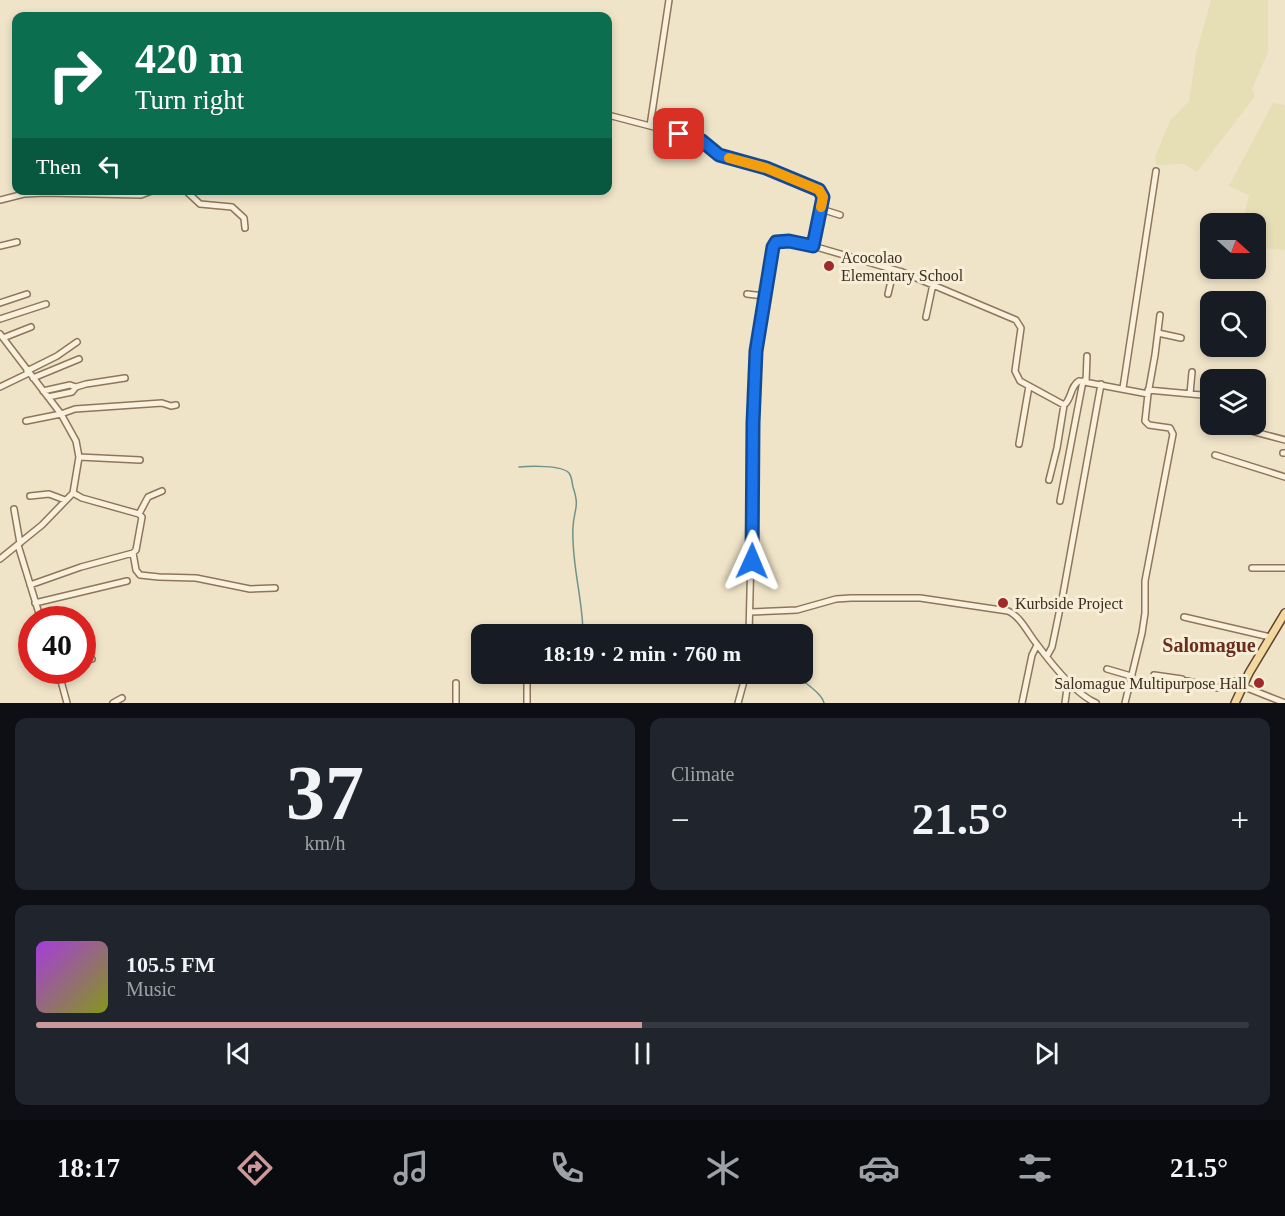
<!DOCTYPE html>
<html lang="en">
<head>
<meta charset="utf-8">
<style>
  :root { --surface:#171b24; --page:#20242c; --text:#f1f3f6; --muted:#9ea1a6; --line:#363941; --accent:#cc999b }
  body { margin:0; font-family:"Times New Roman",serif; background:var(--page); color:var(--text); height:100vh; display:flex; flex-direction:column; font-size:22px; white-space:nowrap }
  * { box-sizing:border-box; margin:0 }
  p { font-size:20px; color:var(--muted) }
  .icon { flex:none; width:33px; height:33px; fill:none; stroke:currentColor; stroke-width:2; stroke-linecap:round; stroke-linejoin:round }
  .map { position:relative; height:703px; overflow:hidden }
  .side { display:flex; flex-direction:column; gap:15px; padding:15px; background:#0d0f14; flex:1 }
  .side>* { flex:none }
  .hud { position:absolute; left:12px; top:12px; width:600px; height:183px; border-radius:12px; box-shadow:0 3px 9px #0003; background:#0b6e4f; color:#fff; overflow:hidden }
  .needle { width:39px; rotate:111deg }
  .tools { position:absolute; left:1200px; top:213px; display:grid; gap:12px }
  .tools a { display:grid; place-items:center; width:66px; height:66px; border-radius:12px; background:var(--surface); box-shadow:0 3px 9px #0003; font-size:30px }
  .speed { position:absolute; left:18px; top:606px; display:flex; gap:12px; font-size:30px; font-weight:700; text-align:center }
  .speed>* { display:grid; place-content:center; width:78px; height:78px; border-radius:50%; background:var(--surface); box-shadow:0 3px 9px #0003; line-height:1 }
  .speed .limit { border:9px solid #d22; background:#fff; color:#111 }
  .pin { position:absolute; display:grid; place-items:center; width:51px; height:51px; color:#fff; margin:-26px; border-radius:12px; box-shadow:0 3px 9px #0006 }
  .me { position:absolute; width:66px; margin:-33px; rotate:1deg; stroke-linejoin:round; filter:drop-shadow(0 0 4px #0008) }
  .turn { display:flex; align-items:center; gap:21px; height:126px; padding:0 24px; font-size:27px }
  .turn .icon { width:78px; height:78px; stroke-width:2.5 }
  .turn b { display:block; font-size:42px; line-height:51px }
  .then { display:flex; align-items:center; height:57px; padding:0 24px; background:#0003; gap:12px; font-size:22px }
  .big { font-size:45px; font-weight:600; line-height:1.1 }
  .side .widget { flex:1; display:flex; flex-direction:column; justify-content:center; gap:9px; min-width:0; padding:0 21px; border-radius:12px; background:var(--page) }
  .side .dial { align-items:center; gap:0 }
  .dial b { font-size:78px; line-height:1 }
  .song { display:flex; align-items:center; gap:18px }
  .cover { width:72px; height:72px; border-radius:9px; background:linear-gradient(135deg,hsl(280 70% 55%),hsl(70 70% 35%)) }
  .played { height:6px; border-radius:3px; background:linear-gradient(90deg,var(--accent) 50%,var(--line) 50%) }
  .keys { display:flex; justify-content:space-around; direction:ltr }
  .heat { display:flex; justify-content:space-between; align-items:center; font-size:33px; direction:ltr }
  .side .tiles { flex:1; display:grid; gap:15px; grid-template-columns:1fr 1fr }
  .widget:last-child { grid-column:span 2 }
  .trip { position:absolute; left:471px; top:624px; width:342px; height:60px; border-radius:12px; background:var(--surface); box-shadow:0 3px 9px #0003; font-weight:600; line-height:60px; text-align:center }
  .tab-bar { display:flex; height:96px; justify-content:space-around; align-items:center; background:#090b0e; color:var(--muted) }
  .tab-bar .icon { width:42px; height:42px }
  .tab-bar .active { color:var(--accent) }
  .tab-bar b { font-size:27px; color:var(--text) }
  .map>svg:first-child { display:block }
  .farmland { fill:#e6deb5 }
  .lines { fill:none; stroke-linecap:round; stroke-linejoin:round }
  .stream { stroke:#6f938a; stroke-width:1.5 }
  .minor-casing { stroke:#8d765c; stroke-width:8 }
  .major-casing { stroke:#5b4430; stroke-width:10 }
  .minor { stroke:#faf1dc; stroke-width:5 }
  .major { stroke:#f3d9a0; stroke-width:7 }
  .route-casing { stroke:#114b97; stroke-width:15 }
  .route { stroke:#1a73e8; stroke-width:10 }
  .slow { stroke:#f59e0b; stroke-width:10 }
  .poi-dot { fill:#9e2a2b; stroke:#f7eed8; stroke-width:2 }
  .labels { text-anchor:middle; stroke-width:6; stroke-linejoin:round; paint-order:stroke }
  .poi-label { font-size:16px; fill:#3d2e20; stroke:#f7eed8; text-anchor:start }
  .quarter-label { font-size:20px; font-weight:bold; fill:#6b2e1e; stroke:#f7eed8 }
</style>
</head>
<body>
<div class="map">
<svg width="1285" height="703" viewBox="0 0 1285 703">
  <rect width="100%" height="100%" fill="#f0e4c8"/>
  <path class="farmland" d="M1211 0H1268V52L1252 89 1255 96 1197 172 1184 164 1156 165 1155 157 1170 121 1189 101 1196 54Z
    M1273 103 1285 105V250L1256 247V224L1242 223 1249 195 1229 186Z"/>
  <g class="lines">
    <path class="stream" d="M519 467C530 466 562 465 569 473 572 477 572 483 573 487 580 508 574 508 573 527 571 563 583 599 583 634
      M795 674C803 682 822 693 824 703"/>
    <g class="minor-casing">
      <path id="minor" d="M669 0 650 126 702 140 719 155 766 168 819 190 823 196 813 246 785 241 774 243 756 351 749 634
        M608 115 650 126
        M185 190 200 204 232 207 244 218 245 228
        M0 200 24 194 46 193 141 195 154 190
        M821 209 840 215
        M0 246 17 242
        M813 246 902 272 1016 320 1021 328 1015 371 1020 381 1064 405C1072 399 1070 386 1079 381L1148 394 1145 421 1149 425 1170 428 1173 434 1145 581V613L1142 633 1125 703
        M747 294 764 296
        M888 294 892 277 899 275 902 272
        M0 303 27 294
        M926 317 933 284
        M0 319 46 304
        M1158 333 1181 338
        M0 334 61 414 76 441 79 457 73 493 42 525 0 559
        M3 338 31 327
        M27 371 57 356 77 342
        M33 378 79 359
        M1086 382 1087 356
        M0 387 29 373
        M1123 388 1156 171
        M1148 390 1202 395
        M43 391 70 385 76 387
        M1148 394 1155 355 1160 315
        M1190 394 1192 372
        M48 397 72 392 76 387 86 384 125 378
        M26 421 61 414 75 409 162 403 171 406 176 405
        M1225 424 1285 440
        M1019 444 1029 386
        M1283 453H1285
        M1215 455 1285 477
        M79 457 140 460
        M1049 480 1057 448 1064 405
        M30 496 49 494 65 500
        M1060 501 1083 381
        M14 509 20 543
        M139 514 148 497 162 491
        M18 545 41 620
        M133 553 136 570 140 575 159 577 196 578 250 589 275 588
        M1252 568H1285
        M30 585 81 567 133 553 136 550 142 517 139 514 82 498 73 493
        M35 603 127 581
        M750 612 797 610 836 599 851 598H920L1008 611C1020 616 1028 633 1036 643 1050 662 1075 694 1096 703
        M1184 617 1270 637
        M1047 656 1052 647 1063 594 1101 384
        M82 662 92 659
        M1107 669 1131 676
        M58 670 67 703
        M1154 675 1182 679
        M1187 681 1218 688 1221 686 1226 679 1244 684
        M1242 686 1285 703
        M113 703 122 698
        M456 703V683
        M527 703V674
        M738 703 746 674
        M1022 703 1032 655 1037 645
        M1065 703 1068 681"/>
    </g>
    <g class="major-casing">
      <path id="major" d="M1235 703 1249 673 1285 613"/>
    </g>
    <use href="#minor" class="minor"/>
    <use href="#major" class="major"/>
  </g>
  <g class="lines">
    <g class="route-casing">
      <path id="route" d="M679 134 702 141 719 155 766 168 819 190 823 197 813 246 789 241 776 242 773 247 756 351 753 423 752 561"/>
    </g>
    <use href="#route" class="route"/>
    <path class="slow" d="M729 158 766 168 819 190 823 197 821 207"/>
  </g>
  <g class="poi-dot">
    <circle cx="829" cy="266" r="6"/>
    <circle cx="1003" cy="603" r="6"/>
    <circle cx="1259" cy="683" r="6"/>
  </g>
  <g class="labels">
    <g class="poi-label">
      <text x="841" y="263">Acocolao<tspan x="841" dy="18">Elementary School</tspan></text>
      <text x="1015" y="609">Kurbside Project</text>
      <text x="1247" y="689" text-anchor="end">Salomague Multipurpose Hall</text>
    </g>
    <g class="quarter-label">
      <text x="1209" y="652">Salomague</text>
    </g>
  </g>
</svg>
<div class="tools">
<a><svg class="needle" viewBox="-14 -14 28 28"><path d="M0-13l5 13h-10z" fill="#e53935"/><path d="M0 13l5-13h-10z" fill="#9ea1a6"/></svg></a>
<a><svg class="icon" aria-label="search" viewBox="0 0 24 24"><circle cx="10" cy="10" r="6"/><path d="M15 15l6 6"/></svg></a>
<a><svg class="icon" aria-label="layers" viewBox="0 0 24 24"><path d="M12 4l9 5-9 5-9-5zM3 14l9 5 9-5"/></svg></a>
</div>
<div class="speed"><div class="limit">40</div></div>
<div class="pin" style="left:679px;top:134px;background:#d93025"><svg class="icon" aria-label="arrive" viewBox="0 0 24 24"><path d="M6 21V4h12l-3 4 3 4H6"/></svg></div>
<svg class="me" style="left:752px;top:561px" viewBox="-20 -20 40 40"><path d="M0-17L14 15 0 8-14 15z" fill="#1a73e8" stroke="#fff" stroke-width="4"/></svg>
<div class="trip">18:19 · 2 min · 760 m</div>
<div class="hud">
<div class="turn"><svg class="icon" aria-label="right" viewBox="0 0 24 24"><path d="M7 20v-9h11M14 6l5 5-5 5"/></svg><div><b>420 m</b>Turn right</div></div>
<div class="then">Then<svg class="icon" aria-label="left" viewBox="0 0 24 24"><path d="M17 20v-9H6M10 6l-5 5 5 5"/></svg></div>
</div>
</div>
<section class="side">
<div class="tiles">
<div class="widget dial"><b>37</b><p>km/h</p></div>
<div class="widget"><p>Climate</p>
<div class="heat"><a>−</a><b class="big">21.5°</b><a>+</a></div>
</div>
<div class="widget">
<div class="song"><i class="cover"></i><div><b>105.5 FM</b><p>Music</p></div></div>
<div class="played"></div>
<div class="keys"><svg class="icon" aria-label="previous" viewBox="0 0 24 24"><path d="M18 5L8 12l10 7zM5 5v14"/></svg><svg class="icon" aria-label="pause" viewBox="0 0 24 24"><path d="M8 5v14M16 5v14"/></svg><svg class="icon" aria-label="next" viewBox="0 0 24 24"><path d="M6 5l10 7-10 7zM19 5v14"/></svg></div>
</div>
</div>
</section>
<nav class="tab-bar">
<b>18:17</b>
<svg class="icon active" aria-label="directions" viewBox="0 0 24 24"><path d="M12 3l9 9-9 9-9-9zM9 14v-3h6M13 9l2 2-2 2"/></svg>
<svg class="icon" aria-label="music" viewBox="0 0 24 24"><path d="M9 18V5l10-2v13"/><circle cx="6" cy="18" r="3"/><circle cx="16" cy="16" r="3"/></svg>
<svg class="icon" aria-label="phone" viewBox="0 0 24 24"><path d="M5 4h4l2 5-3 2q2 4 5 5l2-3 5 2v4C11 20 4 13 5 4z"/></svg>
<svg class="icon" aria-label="climate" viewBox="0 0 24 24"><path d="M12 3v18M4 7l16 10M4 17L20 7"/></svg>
<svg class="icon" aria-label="car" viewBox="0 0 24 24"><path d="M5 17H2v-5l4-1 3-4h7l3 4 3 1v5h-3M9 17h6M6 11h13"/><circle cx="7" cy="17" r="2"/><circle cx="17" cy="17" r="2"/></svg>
<svg class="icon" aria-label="filters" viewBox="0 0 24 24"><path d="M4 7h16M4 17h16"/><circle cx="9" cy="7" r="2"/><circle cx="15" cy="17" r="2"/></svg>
<b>21.5°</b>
</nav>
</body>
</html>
